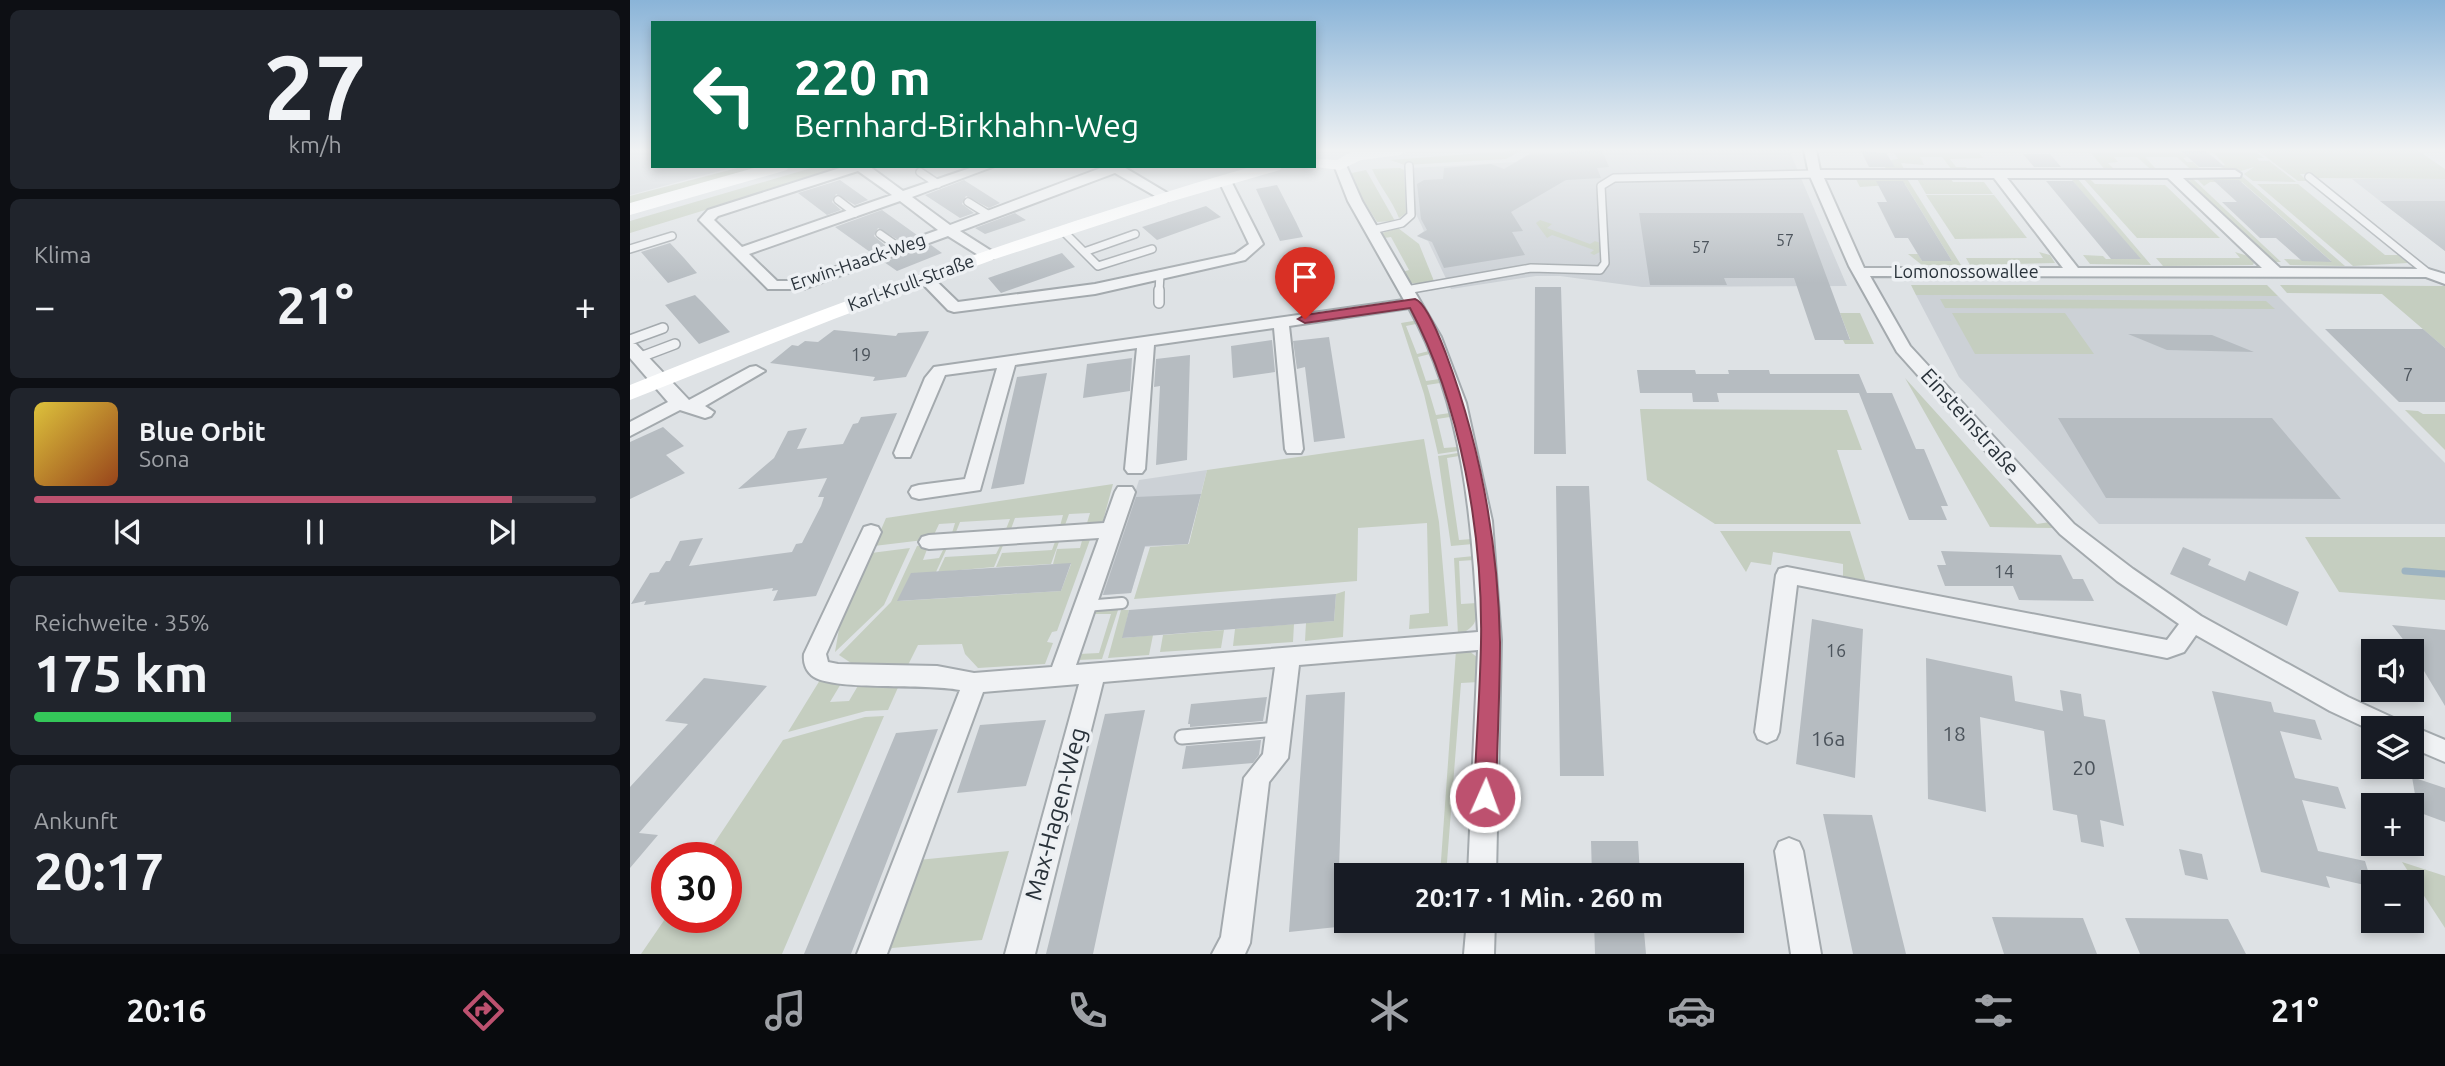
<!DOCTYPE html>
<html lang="de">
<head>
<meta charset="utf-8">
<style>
  :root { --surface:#171b24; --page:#20242c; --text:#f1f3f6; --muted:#9ea1a6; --line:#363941; --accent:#bd516f }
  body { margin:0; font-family:Ubuntu,sans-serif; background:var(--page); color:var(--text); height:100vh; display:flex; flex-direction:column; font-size:26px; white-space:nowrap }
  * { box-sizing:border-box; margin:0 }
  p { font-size:23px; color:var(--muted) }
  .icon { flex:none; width:38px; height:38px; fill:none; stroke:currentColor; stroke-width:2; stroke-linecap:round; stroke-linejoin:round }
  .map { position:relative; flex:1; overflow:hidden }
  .panel { display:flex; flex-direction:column; gap:10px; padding:10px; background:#0d0f14; width:630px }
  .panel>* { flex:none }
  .guide { position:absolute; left:21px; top:21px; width:665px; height:147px; border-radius:0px; box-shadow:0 4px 10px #0003; background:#0b6e4f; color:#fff; overflow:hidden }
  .fabs { position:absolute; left:1731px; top:639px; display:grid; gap:14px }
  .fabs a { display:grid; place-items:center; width:63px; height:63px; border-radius:0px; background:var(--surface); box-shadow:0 4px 10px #0003; font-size:35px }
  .speed { position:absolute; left:21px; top:842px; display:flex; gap:14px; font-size:35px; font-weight:700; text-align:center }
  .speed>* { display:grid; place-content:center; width:91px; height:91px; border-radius:50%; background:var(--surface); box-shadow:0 4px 10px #0003; line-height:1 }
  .speed .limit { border:10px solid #d22; background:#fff; color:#111 }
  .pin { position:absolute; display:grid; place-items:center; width:60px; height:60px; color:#fff; margin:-72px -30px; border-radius:50% 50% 50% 0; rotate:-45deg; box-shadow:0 0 7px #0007 }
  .pin .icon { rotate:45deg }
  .me { position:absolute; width:77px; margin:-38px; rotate:2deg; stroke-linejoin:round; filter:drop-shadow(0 0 5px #0008) }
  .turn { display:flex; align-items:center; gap:24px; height:147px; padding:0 28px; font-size:32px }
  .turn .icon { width:91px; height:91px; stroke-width:2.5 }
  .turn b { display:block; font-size:49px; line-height:60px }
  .big { font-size:52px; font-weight:700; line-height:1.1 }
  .panel .tile { flex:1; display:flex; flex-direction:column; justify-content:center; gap:10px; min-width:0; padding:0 24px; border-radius:10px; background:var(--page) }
  .panel .dial { align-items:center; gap:0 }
  .dial b { font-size:91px; line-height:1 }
  .song { display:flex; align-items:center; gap:21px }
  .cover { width:84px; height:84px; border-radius:10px; background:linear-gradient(135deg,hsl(50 70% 55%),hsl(20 70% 35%)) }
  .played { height:7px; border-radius:4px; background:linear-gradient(90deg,var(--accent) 85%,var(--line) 85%) }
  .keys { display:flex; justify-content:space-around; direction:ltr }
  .heat { display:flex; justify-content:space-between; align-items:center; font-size:38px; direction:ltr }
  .charge { height:10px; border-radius:5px; background:linear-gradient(90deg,#34c759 35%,var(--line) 0) }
  .trip { position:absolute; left:704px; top:863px; width:410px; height:70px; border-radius:0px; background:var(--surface); box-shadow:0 4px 10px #0003; font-weight:700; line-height:70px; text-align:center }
  .dock { display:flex; height:112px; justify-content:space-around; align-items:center; background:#090b0e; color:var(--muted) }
  .dock .icon { width:49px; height:49px }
  .dock .on { color:var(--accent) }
  .dock b { font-size:32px; color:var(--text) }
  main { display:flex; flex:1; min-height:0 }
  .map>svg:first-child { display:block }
  .built { fill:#ccd1d6 }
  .green { fill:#c5cec0 }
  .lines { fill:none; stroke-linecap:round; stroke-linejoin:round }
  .stream { stroke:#9db3c1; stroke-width:7 }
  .building { fill:#b6bcc1 }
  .lane-far3-casing { stroke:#a4aaae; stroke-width:10 }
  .lane-far2-casing { stroke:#a4aaae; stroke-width:12 }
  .lane-far1-casing { stroke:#a4aaae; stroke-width:14 }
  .lane-casing { stroke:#a4aaae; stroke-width:17 }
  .street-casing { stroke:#a4aaae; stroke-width:4 }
  .lane-far3 { stroke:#f0f2f4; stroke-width:7 }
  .lane-far2 { stroke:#f0f2f4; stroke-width:9 }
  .lane-far1 { stroke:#f0f2f4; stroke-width:10 }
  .lane { stroke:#f0f2f4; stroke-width:13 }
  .street { fill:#f0f2f4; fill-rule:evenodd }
  .secondary { fill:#fff; fill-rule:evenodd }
  .route { fill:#bd516f; stroke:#7b3548; stroke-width:2 }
  .labels { text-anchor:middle; stroke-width:7; stroke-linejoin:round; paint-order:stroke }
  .far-number-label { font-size:16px; fill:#4c545c }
  .far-street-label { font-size:18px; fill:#29323a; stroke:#edf0f3 }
  .number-label { font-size:18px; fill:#4c545c }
  .street-label { font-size:21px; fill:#29323a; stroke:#edf0f3 }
  .near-number-label { font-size:21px; fill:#4c545c }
  .near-street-label { font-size:24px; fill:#29323a; stroke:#edf0f3 }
</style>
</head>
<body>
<main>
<section class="panel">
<div class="tile dial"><b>27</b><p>km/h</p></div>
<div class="tile"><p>Klima</p>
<div class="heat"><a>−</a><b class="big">21°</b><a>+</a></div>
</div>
<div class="tile">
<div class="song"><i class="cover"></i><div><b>Blue Orbit</b><p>Sona</p></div></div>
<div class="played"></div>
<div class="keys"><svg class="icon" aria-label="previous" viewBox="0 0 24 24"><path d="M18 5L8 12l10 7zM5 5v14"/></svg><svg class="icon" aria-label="pause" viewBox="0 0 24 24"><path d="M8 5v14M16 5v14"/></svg><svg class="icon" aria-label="next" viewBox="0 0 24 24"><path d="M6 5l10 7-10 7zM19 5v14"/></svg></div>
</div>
<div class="tile"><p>Reichweite · 35%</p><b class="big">175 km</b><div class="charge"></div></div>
<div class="tile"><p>Ankunft</p><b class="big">20:17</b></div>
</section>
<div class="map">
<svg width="1815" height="954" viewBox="0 0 1815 954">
  <rect width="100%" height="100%" fill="#dee2e5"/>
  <path class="built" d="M0 150H23V166H108L0 195Z
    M951 150H1159L1217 286 1012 287 930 276H906L821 289 798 241 787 236 794 231 785 212 782 168 886 162 901 153Z
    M1722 179H1815V251L1750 201Z
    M1286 295 1648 296 1815 463V524H1469L1329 377Z
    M577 470 558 544 515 547 501 593 472 595 509 480Z"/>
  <path class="green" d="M893 150 876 159 775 165 760 160Z
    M1627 150H1787L1815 169V179L1687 178 1682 174H1670L1677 181H1668Z
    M1264 153H1349L1353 158 1320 159 1326 167H1336L1339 171 1322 170 1312 157H1290L1294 165 1271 163 1275 171H1257L1254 165H1263L1261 160 1268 159Z
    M1461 153H1555L1557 157 1553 158 1557 162H1563L1571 170H1587L1551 171 1549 169 1559 168 1547 157H1515L1526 169 1539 171H1510L1508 169 1519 168 1507 157H1484L1488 162 1478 163 1484 169 1498 171H1476Z
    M1584 153H1627L1634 158H1627L1629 161H1639L1666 182 1623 181 1614 174 1624 167 1611 171H1594L1596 169 1587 166 1595 165Z
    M115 166H140L0 206V196Z
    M188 166H219L0 233V221Z
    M770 168 774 170 776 213 769 218C762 200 750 187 742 169Z
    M736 170 765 221 747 222 717 174Z
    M1572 175H1611L1715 266 1660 265 1654 259 1701 261 1612 182H1580L1574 186 1565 177Z
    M1319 176 1323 182H1354L1363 194H1296L1286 177Z
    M1225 177H1276L1331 265H1292L1278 254H1288L1292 261H1322L1275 184 1230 187Z
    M1414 178H1447L1521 265 1460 264 1453 255 1473 256 1476 259H1510L1442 180Z
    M1562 178 1651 262H1643L1565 188 1559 180Z
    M1454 179H1460L1465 184 1535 185 1590 238H1507Z
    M1627 184H1668L1755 255H1768L1778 263 1723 266Z
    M1296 195H1364L1397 238 1325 239Z
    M910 220 922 224 917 228 960 244 965 241 973 244 972 251 964 255 960 253 964 250 922 235 917 238 906 223Z
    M768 228 789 244 804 281C790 284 779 288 772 272L779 270 761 237 754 238 752 233Z
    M1409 252 1420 255 1425 263 1340 265 1336 258H1413Z
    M1605 252 1618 256 1624 263 1623 265 1533 266 1526 258H1610Z
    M1281 285H1637L1648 296 1286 295Z
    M1650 285 1815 286V348L1752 294 1657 293Z
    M1310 299 1636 301 1645 309 1315 308Z
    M1210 313H1230L1244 344H1215L1213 340 1220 339Z
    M1322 313H1435L1464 354H1345Z
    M789 320 791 323 776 326 787 354 799 351 800 354 788 357 796 381 809 379 810 383 797 385 806 415 820 413V417L807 419 814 448 827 447 828 451 808 454 794 394 771 323Z
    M1275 378 1407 524 1420 522 1426 528 1360 527Z
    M1010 409 1217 410 1232 450H1207L1231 524H1085L1017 480Z
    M1775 410 1788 411 1793 414H1815V450Z
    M794 439 809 522 818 626 779 629 780 615 799 613 797 523 728 528 727 581 504 599 520 547 559 544 577 470Z
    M828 453 829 456 817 458 829 540 842 539 843 544 821 546 808 456Z
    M483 484 473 521 467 524 457 523 460 513 439 514 435 525 430 526 433 515 385 518 381 529H376L380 519 330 522 326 532 322 533 325 523 309 524 302 539 244 546 256 518Z
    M1090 531H1220L1236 582 1213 578V564L1143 552 1141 565 1121 562 1116 572Z
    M453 537H461L427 631 422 632 417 642 423 643 415 664 348 668 335 654 332 644 288 645 277 667 221 663 209 655 261 602 287 546 299 544 293 560 309 558 314 548H317L306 572 268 601 431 591 441 564H423L427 549 450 548Z
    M1675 537H1815V600L1709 592Z
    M426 539H430L421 564 366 567 372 553 422 550Z
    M374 543 364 567 308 572 315 557 366 554 371 544Z
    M280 548 254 605 205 652 209 629 241 553Z
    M844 556V560L829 561 831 604 847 603C847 622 846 627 828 635L824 558Z
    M715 591 713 637 675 641 676 623 704 621 706 594Z
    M489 607 472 659 447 660 449 654 469 653 481 614H463L466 610Z
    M491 610H499L493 638 523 635 519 655 478 658Z
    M664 624 663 642 603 646 605 629Z
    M594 630 591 648 530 652 533 635Z
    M826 650H838L848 658 849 682 831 683 816 875H810Z
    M190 680 212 682 200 702 219 701 229 684 270 683 258 710 236 711 158 732Z
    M254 716 152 954H11L37 916 96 917V858L75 857 153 740 235 717Z
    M379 851 352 940 262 948 259 953 252 954 288 860Z
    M1772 862 1815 876V928Z"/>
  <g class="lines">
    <path class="stream" d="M1775 571 1815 574"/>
  </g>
  <path class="building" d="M972 150 979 167 967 168 971 178 936 180 881 212 893 231 882 232 895 255 814 268 802 242 787 236 797 230 791 219 787 184 794 180 813 179 814 168 861 164 874 169 898 155Z
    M1231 151 1256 153 1265 167H1239Z
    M1551 151H1576L1595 167H1569Z
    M1393 154H1420L1431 167H1404Z
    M210 180 238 200 225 205 206 194 202 202 211 210 197 215 168 193Z
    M334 180 337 182 370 203 359 208 336 196 332 204 344 213 330 218 295 195Z
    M1583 180H1609L1702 262 1672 261 1646 238H1630L1592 202H1607Z
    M1246 181H1273L1322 261H1292L1278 238H1265L1247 202H1257Z
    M1416 181H1443L1511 259H1481Z
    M647 185 666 222 673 237 650 241 626 189Z
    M1750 201H1815V251Z
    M576 206 591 217 527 240 512 227Z
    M252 210 287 235 270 241 248 228 244 236 256 246 240 252 205 227Z
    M385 213 396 220 355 234 345 228Z
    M1009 213H1173L1220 340H1185L1164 278H1094L1097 285H1020Z
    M40 243 54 258 67 273 38 283 11 252Z
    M301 245 312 253 267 271 254 262Z
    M432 253 445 267 371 293 358 278Z
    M905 287H931L936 454H904Z
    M65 295 72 302 100 332 69 344 35 305Z
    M1695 329H1793L1815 348V402H1769Z
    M204 330 266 336 268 333 299 331 276 377 243 381 245 377 140 363 162 345 168 346 175 341 188 342Z
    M1498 334 1582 335 1624 352 1537 350Z
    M699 337 715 438 684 442 675 367 667 369 663 341Z
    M642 340 645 372 603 378 601 346Z
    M560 355 557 460 526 465 530 386 524 387 526 359Z
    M502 358 500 391 453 398 457 364Z
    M1007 370H1065L1066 374H1099L1098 370H1139L1140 374H1229L1237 393H1087L1089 402H1063L1062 393H1010Z
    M417 373 394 484 361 489 387 377Z
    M1229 393H1262L1286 449H1294L1318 506H1311L1317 520H1279Z
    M267 413 186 596 143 601 148 590 142 591 143 588 14 605 16 601 1 604 20 573 29 572 36 561H40L50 541 73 538 59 566 162 552 166 544 172 543 191 506 194 497H188L197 478 108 489 144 458 158 431 177 428 167 449 213 444 223 424 228 423 231 417Z
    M1428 418H1642L1711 499 1476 498Z
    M33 427 54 446 36 455 55 473 0 499V442Z
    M926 486H959L974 776H930Z
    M571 494 558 544 515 546 501 593 473 595 506 497Z
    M1553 547 1581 559 1578 565 1615 581 1619 571 1669 592 1657 626 1540 574Z
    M1311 551 1431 555 1443 579H1453L1464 601 1389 600 1383 586H1315L1307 565H1316Z
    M441 563 431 591 267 601 281 573Z
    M706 594 704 621 492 638 499 610Z
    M1182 619 1233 629 1225 778 1166 764Z
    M1762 625 1815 630V706L1782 651Z
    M1296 658 1382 676 1385 701 1433 711 1430 690 1451 694 1454 716 1475 720 1494 826 1470 820 1474 847 1451 842 1447 815 1423 810 1414 731 1350 717 1356 812 1298 799Z
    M74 678 137 686 9 833 28 835 0 868V787L58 724 35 721Z
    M1582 691 1641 702 1644 712 1685 720 1692 740 1650 731 1665 778 1708 787 1716 809 1672 800 1688 851 1735 861 1743 887 1696 876 1700 888 1631 872Z
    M715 692 707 927 659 932 676 695Z
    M637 697 633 721 560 727V724H558L561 704Z
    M515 710 463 954H416L475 714Z
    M416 720 396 786 327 793 350 725Z
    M308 729 221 954H174L266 733Z
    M631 740 629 755 623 763 552 769 556 746Z
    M1782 777 1815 788V822L1788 812Z
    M1193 814 1242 815 1276 954H1223Z
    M961 841H1008L1010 875H962Z
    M1549 849 1572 854 1578 880 1555 875Z
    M1362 917 1453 918 1467 954H1374Z
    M1495 918 1598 919 1616 954H1510Z
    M964 920H1013L1016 954H965Z"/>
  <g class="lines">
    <g class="lane-far3-casing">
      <path id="lane-far3" d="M290 172 308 184
        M1679 177 1798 273
        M208 200 225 213
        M338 202 359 215
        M742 230 772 223 781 215 779 166
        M433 231 454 252 505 234
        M250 234 270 248
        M0 249 42 236
        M454 252 468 266 522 249
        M776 290 901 268 970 270 975 263 971 186 984 178 1185 174
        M529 292 530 274"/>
    </g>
    <g class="lane-far2-casing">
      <path id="lane-far2" d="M529 303V290
        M0 340 33 328
        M8 358 45 344"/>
    </g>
    <g class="lane-far1-casing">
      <path id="lane-far1" d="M455 606 492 603"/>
    </g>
    <g class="lane-casing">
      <path id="lane" d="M552 737 649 729"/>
    </g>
    <g class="street-casing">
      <path id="street" d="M1174 150H1186L1190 170H1605L1611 174 1610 177 1553 178 1650 268 1798 269 1815 274V284L1796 277 1240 276 1280 346 1444 524 1503 569 1571 616 1718 697 1770 721 1773 728H1743V731L1700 711 1566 635 1554 652 1537 658 1167 585 1149 732 1146 739 1137 743 1128 739 1125 732 1146 575 1149 569 1157 567 1537 640 1549 624 1487 581 1430 534 1267 352 1219 266 1179 174ZM1194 178H1364L1433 268H1234ZM1377 178H1538L1632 268H1448Z
        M710 161 716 165 732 201 811 337 836 403 862 521 871 640 866 875H838L848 650 669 665 658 758 639 782 620 943 615 954H582L591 937 614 778 633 754 645 667 473 682 405 954H375L449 684 353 692 257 954H227L330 690C295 683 208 691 184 677 176 672 173 663 174 654L234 527 241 525 248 527 251 532 196 654 198 662 208 664 307 666 344 673 422 667 469 538 299 549 292 547 289 542 292 537 299 535 474 523 485 492 488 487H502L505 492 446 665 848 632C842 522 834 406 779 308L659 326 673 449 671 453H657L655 449 644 328 524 345 515 469 512 473H498L495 469 507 348 385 365 350 490 289 499 282 497 279 492 282 487 289 485 335 479 367 368 315 375 280 457H266L264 453 295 378 304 367 774 300 718 201 704 165Z
        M216 166H239L273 191 346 166H365L282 197 320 225 476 166H492L544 197 537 201 532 200 485 173 330 231 363 252 365 255 363 258H353L318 236 173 289H138L69 220 78 210ZM228 171 262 195 112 247 84 220 88 216ZM270 201 308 230 167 281H147L119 254Z
        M595 177 601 181 633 244 615 260 465 294 324 312 318 310 287 278 295 273 300 275 328 302 465 284 605 254 619 244 589 181Z
        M0 343 6 344 59 400 120 367 126 366 135 371 75 406 84 412 81 416 75 418 50 410 0 436V422L38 402 0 358Z
        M1782 726 1815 740V762L1782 748V728H1777Z
        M1159 838 1169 842 1173 851 1191 954H1161L1145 851 1149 842Z
        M837 920H865L864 954H834Z"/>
    </g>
    <use href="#lane-far3" class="lane-far3"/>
    <use href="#lane-far2" class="lane-far2"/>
    <use href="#lane-far1" class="lane-far1"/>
    <use href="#lane" class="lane"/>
    <use href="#street" class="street"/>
    <path class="secondary" d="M735 150H778L770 155 731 160 710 170 677 166H684V159L707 160 721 152Z
      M131 166H159L157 170 0 215V203Z
      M624 166H652L650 170 543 201 365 259 204 319 0 400V385C206 302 411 227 624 166Z"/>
  </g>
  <linearGradient id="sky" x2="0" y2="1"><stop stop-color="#8ab4d8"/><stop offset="0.53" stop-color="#f0f2f3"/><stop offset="1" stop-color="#f0f2f3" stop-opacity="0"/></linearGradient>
  <rect width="1815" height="283" fill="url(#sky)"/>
  <path class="route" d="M785 299C797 303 811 341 816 354 850 445 868 544 870 642 870 693 867 745 866 797L862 804 855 807 847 804 844 797C846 745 850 694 851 643 853 535 831 404 780 308L675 323 668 319 675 315Z"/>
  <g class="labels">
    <g class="far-number-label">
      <text x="1155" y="246">57</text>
      <text x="1071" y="253">57</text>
    </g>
    <g class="far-street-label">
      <text transform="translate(228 262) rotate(-19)" y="6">Erwin-Haack-Weg</text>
      <text x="1336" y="278">Lomonossowallee</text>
      <text transform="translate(281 283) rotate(-20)" y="6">Karl-Krull-Straße</text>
    </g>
    <g class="number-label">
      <text x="231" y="361">19</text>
      <text x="1778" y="381">7</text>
      <text x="1374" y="578">14</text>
      <text x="1206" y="657">16</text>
    </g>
    <g class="street-label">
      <text transform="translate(1340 422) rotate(48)" y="7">Einsteinstraße</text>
    </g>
    <g class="near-number-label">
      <text x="1324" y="741">18</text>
      <text x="1198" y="746">16a</text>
      <text x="1454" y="775">20</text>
    </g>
    <g class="near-street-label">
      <text transform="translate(426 814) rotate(-75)" y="8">Max-Hagen-Weg</text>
    </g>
  </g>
</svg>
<div class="fabs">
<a><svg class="icon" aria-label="sound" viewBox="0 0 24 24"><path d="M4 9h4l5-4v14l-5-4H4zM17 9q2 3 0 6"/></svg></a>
<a><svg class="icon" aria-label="layers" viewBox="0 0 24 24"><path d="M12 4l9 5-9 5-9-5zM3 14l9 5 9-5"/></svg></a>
<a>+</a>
<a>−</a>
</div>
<div class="speed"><div class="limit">30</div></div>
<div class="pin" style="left:675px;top:319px;background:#d93025"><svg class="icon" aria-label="arrive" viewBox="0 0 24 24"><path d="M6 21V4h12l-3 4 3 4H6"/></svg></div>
<svg class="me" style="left:855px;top:797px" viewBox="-20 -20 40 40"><circle r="17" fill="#bd516f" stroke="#fff" stroke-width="3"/><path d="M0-11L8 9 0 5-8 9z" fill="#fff"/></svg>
<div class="trip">20:17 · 1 Min. · 260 m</div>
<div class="guide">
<div class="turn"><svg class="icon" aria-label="left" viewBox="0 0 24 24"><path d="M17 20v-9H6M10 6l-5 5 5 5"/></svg><div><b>220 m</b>Bernhard-Birkhahn-Weg</div></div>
</div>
</div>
</main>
<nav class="dock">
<b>20:16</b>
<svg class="icon on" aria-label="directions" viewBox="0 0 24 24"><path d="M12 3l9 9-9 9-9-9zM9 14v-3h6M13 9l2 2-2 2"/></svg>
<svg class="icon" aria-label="music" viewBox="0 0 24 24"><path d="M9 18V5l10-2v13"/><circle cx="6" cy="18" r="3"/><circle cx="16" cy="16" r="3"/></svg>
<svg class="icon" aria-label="phone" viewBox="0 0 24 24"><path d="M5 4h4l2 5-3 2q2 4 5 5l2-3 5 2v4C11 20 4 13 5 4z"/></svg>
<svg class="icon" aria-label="climate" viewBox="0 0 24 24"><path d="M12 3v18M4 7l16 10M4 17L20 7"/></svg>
<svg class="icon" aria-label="car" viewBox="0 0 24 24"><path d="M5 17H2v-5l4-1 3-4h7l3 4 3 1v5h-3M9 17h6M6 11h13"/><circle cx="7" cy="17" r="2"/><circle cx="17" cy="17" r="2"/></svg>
<svg class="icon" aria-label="filters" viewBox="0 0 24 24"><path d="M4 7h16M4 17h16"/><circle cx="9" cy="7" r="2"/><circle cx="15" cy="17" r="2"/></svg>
<b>21°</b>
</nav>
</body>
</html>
